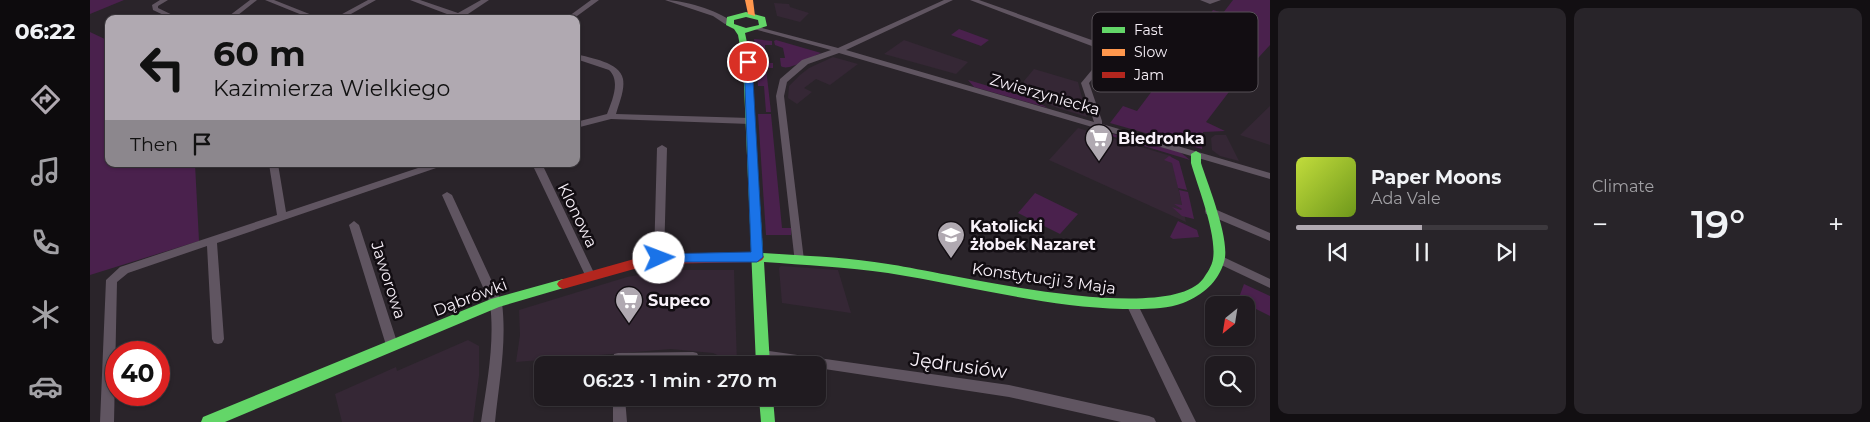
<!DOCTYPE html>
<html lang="en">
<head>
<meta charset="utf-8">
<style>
  :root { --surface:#201b20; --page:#282429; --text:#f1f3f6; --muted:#a2a1a5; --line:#3d393e; --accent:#b0a9b1 }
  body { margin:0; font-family:Montserrat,sans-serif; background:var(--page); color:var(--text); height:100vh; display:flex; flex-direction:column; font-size:19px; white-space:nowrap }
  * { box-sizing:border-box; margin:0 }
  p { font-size:16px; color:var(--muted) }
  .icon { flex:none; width:28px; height:28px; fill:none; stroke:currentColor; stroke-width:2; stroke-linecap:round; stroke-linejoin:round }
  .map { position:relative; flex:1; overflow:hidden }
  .side { display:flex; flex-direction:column; gap:8px; padding:8px; background:#120f12; width:600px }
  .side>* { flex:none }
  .top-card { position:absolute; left:15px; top:15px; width:475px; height:152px; border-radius:10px; box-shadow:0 1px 4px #0004,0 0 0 1px var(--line); background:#b0a9b1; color:#111; overflow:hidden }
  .needle { width:32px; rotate:210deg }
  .controls { position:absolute; left:1115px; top:296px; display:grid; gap:10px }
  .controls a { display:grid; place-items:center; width:50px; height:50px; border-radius:10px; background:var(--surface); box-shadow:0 1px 4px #0004,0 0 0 1px var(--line); font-size:25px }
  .speed { position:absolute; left:15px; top:341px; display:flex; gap:10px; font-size:25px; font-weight:700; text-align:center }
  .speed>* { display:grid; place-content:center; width:65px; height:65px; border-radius:50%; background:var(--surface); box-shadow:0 1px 4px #0004,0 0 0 1px var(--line); line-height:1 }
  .speed .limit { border:8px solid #d22; background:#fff; color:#111 }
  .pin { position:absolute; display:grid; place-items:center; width:42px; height:42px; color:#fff; margin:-21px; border:2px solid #fff; border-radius:50%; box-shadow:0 1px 5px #0007 }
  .me { position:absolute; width:55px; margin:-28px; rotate:88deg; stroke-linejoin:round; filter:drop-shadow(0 0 4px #0008) }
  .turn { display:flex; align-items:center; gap:18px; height:105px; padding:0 25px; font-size:22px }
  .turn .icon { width:65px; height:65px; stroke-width:2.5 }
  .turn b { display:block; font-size:35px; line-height:42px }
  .then { display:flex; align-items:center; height:48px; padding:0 25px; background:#0003; gap:10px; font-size:19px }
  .big { font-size:38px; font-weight:600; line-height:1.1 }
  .side .card { flex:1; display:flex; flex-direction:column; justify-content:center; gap:8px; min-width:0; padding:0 18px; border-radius:10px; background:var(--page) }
  .song { display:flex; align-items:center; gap:15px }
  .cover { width:60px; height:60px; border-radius:8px; background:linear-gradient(135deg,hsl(70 70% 55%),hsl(80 70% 35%)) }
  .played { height:5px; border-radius:2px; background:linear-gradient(90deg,var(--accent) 50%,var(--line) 50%) }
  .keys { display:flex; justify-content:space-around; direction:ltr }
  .heat { display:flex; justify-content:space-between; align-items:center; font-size:28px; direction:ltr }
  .side .tiles { flex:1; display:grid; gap:8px; grid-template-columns:repeat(2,1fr) }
  .trip { position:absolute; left:444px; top:356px; width:292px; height:50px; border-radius:10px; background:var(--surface); box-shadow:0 1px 4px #0004,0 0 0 1px var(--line); font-weight:600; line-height:50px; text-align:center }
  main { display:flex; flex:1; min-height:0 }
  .menu { display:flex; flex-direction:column; width:90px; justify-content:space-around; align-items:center; background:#0d0b0d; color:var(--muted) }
  .menu .icon { width:35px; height:35px }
  .menu .selected { color:var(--accent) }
  .menu b { font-size:22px; color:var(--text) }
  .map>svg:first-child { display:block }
  .built { fill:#352735 }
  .green { fill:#4a214d }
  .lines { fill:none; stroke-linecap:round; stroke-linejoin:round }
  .street { fill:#605561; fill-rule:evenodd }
  .fast { fill:#63d668; fill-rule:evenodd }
  .slow { fill:#ff974d; fill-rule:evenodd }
  .jam { fill:#b3261e; fill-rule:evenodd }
  .route { fill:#1a73e8; stroke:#114b97 }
  .labels { text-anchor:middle; stroke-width:5; stroke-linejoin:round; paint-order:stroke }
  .street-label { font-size:16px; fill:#f8f1f9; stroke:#120d12 }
  .poi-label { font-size:16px; font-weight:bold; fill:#f8f1f9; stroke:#120d12; text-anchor:start }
  .near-street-label { font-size:19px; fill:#f8f1f9; stroke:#120d12 }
  .key { fill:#120d12; stroke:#575157; stroke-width:1 }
  .key-label { font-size:14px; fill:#f8f1f9 }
</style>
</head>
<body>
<main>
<nav class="menu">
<b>06:22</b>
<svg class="icon selected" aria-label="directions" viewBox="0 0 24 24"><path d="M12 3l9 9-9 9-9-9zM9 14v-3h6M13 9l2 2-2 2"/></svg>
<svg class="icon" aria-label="music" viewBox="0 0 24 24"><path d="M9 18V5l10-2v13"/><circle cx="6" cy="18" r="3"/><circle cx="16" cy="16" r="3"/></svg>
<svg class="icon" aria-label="phone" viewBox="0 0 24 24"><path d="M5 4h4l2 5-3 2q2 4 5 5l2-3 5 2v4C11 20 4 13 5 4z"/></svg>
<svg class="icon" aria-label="climate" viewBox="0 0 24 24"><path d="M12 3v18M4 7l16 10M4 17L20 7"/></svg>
<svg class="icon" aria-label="car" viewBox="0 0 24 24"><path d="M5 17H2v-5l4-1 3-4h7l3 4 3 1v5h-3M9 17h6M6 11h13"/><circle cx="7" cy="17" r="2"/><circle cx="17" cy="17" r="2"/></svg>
</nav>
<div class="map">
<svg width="1180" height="422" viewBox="0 0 1180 422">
  <rect width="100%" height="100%" fill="#2a242a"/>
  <path class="built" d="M684 3 699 4 700 7 719 13 710 22 687 16Z
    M814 40 878 62 866 74 794 54Z
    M743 57 768 64 740 85 726 79 714 88 722 92 707 104 698 98 699 86 710 75 719 68Z
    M944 69 988 82 997 117 968 108 932 94 934 81Z
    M1180 106V145L1150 135Z
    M988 128 1081 156 1096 222 959 160Z
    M1125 135H1136L1149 161 1130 156 1122 150 1121 138Z
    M691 266 748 270 761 313 692 303 689 268Z
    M577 270H644L647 364 623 353 581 349 426 362 430 335 429 310 537 277Z
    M378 340 389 346V376L383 422H252L245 394 306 367 307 371Z"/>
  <path class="green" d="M0 0H34L0 14Z
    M1143 0H1180V45L1148 80 1116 122 1135 131 1113 132 1112 149 1020 123 1033 106 1047 111 1123 10 1133 13Z
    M869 29 899 40 891 46 861 35Z
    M0 32 19 41V164H105L109 241 0 275Z
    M664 39 682 41V45H675L676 63H683V68H676L681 112H676L674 86H668Z
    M686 40 731 53C721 57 698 72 691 66L690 58H695L693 48 685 45 684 41Z
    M878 80 939 98 958 108 884 87Z
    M668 114H681L692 228H701V235H676Z
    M1023 134 1090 152 1100 160 1018 135Z
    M1079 156 1089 161 1097 190 1088 188 1082 163 1074 160Z
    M1089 190 1098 192 1104 219 1092 216 1082 207 1091 210 1092 209 1084 204 1092 205Z
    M945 193 988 214 970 234 928 213Z
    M1088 221 1107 230 1109 237 1083 239 1080 237Z
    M1154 284 1180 296V316L1148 300Z"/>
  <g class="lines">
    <path class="street" d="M70 0H78L68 6V8L91 19H82L63 10 62 5Z
      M160 0H167L143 19H135Z
      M175 0H184L232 19H222Z
      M278 0H286L252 19H243Z
      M320 0H330L368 13 391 0H399L375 16 381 19H370Z
      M501 0H509L483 19H475Z
      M575 0C592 0 628 10 642 22L635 24 623 16Z
      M854 0H863L756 50 1004 122 991 83 1016 53 1007 48 880 0H889L1013 44 1023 50V54L999 83 1012 121V124L1180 173V179L749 53 718 64 697 82 694 96 714 260 713 263H705L686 96 690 79 712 60 741 50 664 29 668 27 748 48Z
      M1110 0H1131L1120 4Z
      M486 54C500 58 530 62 533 79 535 90 529 103 526 114L660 118 664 121 660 124 521 119 486 128V122L517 114C522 101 531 81 519 70L486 59Z
      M572 145 577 148 574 258 573 261H565L564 258 567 148Z
      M179 164H188L196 212 340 164H354L352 166 127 243 134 339 132 343 128 344 124 343 122 339 117 246 38 273 27 282 24 422H10L16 280 30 267 187 215Z
      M449 165 454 168 505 275 504 278H496L495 275 444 168Z
      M357 192 362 195 412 303C417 343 409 382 405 422H391C397 382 405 343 400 303L352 195Z
      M1120 207 1180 233V241L1116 214 1115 211 1116 208Z
      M264 221 269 225 308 345 306 349 302 350 298 349 296 345 259 225Z
      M1129 255 1180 279V288L1125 262 1124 259 1125 256Z
      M1043 301 1047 303 1106 422H1092L1037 306 1039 303Z
      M672 350 919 385 1059 416 1064 418 1066 422H1031L919 397 728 368V365H704L672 360 668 359 666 355 668 351Z
      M603 352 607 353 609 357 607 361 603 362 534 363V365H522L524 354 528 353Z
      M523 398H535L537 422H523Z"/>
    <path class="fast" d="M656 12 675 17 677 26 655 33 661 62 673 253C715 256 757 257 798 264 854 272 1076 327 1113 279 1117 273 1122 266 1123 259 1127 234 1108 188 1101 163V154L1106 151 1111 154V163C1118 185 1141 241 1134 262 1128 282 1113 295 1093 303 1075 310 1052 309 1033 309 954 307 876 285 798 273 757 267 715 265 674 262L680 365H666L653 62 648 35 644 29 636 25 637 17ZM656 17 668 20 669 25 656 28 644 24V20Z
      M473 279 477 281 479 284 477 287 409 307 135 422H111L113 417 401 299Z
      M669 398H683L685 422H671Z"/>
    <path class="slow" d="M655 0H663L665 16 658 14Z"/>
    <path class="jam" d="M668 252 672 254 674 257 672 260 668 262 562 264 473 289 469 287 467 284 469 281 473 279 562 254Z"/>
  </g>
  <path class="route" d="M654 60 662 62 673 257 667 262H565L563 258 569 254 661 252Z"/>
  <defs>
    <g id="supermarket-pin" transform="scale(1.4375)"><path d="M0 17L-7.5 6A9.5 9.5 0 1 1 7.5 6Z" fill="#b0a9b1" stroke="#120d12"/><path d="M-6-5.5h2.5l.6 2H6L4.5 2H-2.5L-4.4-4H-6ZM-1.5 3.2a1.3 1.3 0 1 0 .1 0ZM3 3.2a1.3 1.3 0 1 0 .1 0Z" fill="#fff"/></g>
    <g id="school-pin" transform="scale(1.4375)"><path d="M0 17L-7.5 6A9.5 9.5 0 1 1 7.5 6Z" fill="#b0a9b1" stroke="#120d12"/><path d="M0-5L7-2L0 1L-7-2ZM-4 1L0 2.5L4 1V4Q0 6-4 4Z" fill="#fff"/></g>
  </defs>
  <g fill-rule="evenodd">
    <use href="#supermarket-pin" x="1009" y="138"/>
    <use href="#school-pin" x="861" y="235"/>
    <use href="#supermarket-pin" x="539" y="300"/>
  </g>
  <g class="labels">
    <g class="street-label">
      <text transform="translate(955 94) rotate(16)" y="6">Zwierzyniecka</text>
      <text transform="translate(488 215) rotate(64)" y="6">Klonowa</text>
      <text transform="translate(954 278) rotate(8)" y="6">Konstytucji 3 Maja</text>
      <text transform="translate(299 280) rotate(72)" y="6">Jaworowa</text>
      <text transform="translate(380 297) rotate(-21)" y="6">Dąbrówki</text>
    </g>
    <g class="poi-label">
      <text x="1028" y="144">Biedronka</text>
      <text x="880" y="232">Katolicki<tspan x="880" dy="18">żłobek Nazaret</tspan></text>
      <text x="558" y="306">Supeco</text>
    </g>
    <g class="near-street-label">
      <text transform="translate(869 365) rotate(8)" y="7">Jędrusiów</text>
    </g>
  </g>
  <rect x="1002" y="12" width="166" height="80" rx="8" class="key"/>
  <rect x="1012" y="27" width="23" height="6" fill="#63d668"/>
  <rect x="1012" y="49" width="23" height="7" fill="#ff974d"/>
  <rect x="1012" y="72" width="23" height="6" fill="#b3261e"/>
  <g class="key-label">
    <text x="1044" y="35">Fast</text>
    <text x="1044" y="57">Slow</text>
    <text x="1044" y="80">Jam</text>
  </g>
</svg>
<div class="controls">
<a><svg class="needle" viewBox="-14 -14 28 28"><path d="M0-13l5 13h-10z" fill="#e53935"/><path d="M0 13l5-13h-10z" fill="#a2a1a5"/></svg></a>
<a><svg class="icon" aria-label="search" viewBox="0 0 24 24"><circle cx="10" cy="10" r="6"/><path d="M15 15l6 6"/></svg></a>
</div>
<div class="speed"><div class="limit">40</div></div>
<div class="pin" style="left:658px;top:62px;background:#d93025"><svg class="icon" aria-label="arrive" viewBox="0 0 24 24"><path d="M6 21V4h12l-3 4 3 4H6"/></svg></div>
<svg class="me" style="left:569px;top:258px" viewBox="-20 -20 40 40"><circle r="19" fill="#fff"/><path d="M0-13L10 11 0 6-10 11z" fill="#1a73e8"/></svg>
<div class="trip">06:23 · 1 min · 270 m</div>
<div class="top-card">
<div class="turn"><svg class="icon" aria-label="left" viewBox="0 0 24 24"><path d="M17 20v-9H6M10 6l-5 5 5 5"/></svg><div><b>60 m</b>Kazimierza Wielkiego</div></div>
<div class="then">Then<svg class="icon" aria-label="arrive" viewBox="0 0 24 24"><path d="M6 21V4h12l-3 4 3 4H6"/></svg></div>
</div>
</div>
<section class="side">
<div class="tiles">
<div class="card">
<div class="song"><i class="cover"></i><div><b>Paper Moons</b><p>Ada Vale</p></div></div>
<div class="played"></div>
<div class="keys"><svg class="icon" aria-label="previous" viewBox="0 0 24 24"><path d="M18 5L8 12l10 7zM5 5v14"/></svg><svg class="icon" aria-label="pause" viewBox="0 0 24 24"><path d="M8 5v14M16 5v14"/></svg><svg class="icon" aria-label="next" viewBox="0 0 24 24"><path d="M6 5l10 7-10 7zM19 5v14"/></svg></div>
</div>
<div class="card"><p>Climate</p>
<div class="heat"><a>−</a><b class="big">19°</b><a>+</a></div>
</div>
</div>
</section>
</main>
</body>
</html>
